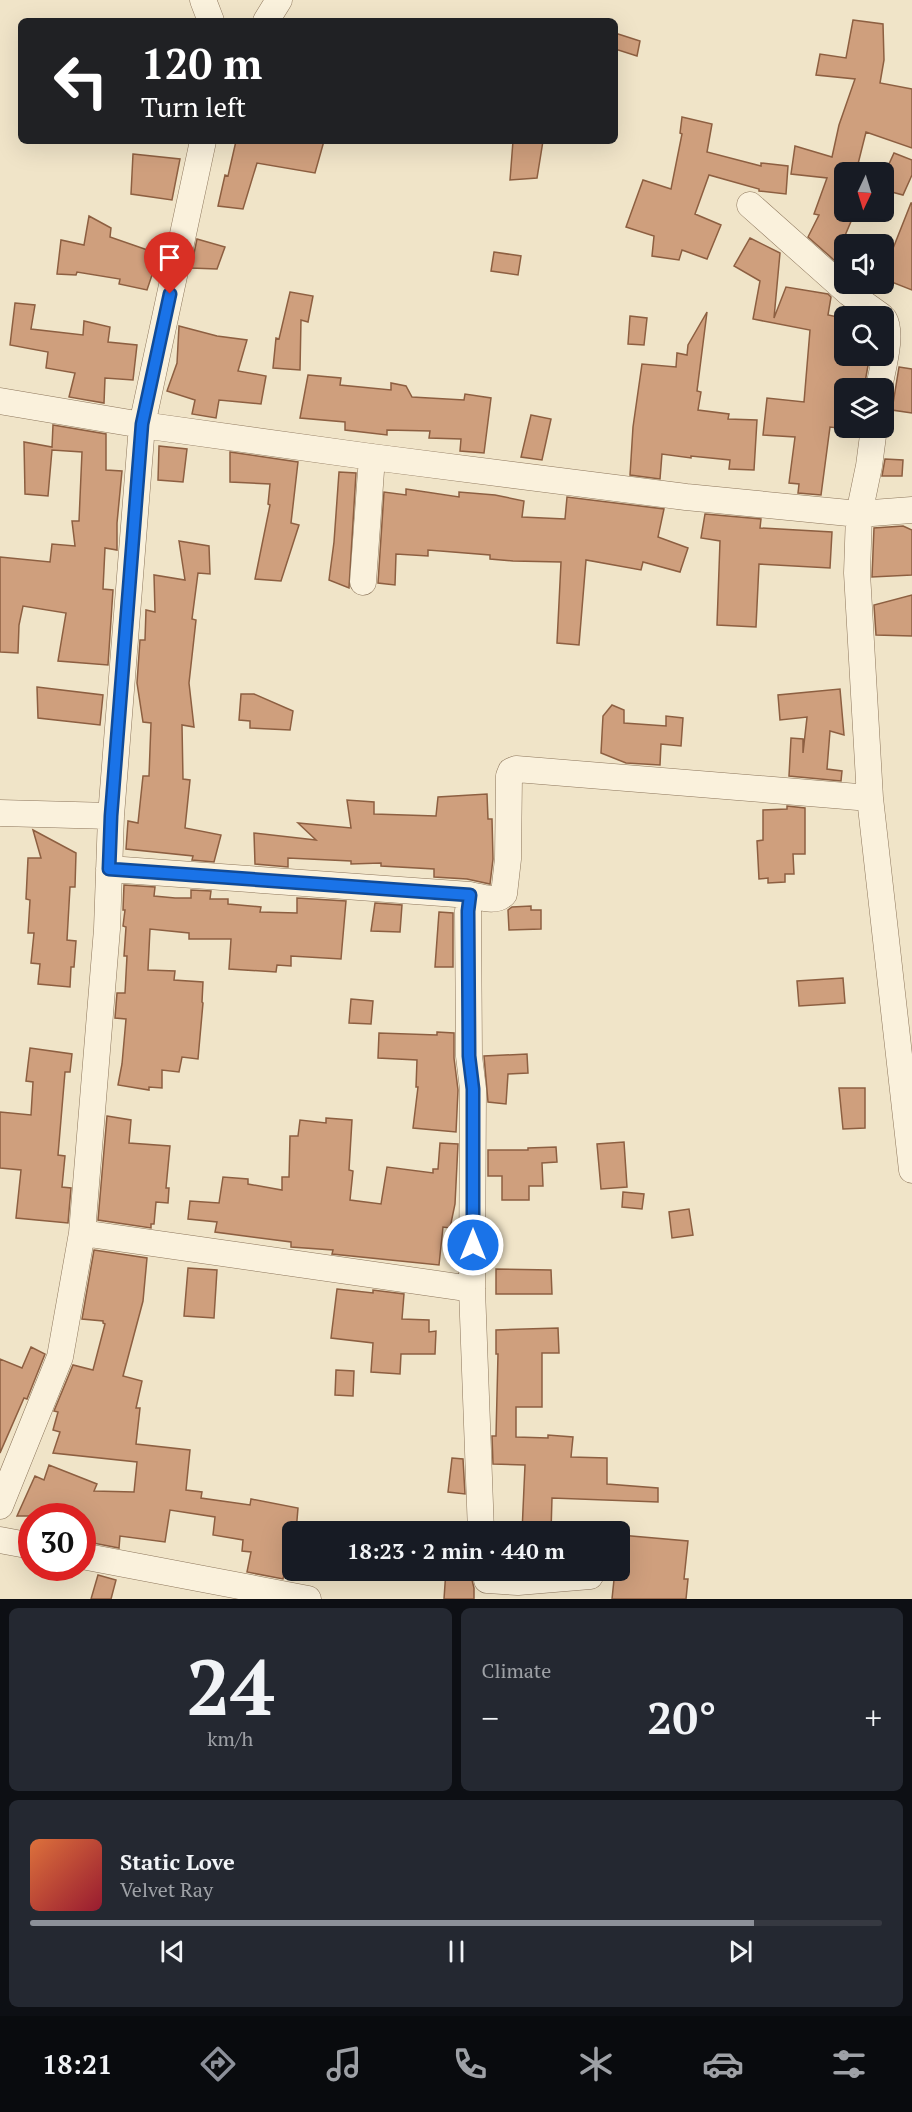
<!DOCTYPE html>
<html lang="en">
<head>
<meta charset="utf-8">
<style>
  :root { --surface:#171b24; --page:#242831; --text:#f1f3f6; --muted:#9ea1a6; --line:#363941; --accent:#8c9099 }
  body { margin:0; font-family:"PT Serif",serif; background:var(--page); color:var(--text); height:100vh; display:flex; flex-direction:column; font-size:22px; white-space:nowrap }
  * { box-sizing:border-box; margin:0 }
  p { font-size:20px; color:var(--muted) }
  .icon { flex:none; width:33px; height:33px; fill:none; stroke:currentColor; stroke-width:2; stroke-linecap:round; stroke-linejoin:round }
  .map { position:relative; height:1599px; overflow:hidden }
  .side { display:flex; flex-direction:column; gap:9px; padding:9px; background:#0d0f14; flex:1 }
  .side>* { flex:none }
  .banner { position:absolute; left:18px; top:18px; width:600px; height:126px; border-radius:9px; box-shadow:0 6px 24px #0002; background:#202124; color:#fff; overflow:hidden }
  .needle { width:39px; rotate:184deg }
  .buttons { position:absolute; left:834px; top:162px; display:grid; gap:12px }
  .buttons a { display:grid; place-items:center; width:60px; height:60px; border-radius:9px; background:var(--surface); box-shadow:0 6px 24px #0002; font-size:30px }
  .speed { position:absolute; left:18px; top:1503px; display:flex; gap:12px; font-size:30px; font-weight:700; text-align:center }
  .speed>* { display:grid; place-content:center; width:78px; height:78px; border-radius:50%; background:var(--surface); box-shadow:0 6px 24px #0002; line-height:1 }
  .speed .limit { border:9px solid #d22; background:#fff; color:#111 }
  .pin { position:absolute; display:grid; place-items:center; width:51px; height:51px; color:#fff; margin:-62px -26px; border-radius:50% 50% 50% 0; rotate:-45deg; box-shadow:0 0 6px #0007 }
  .pin .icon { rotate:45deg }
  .me { position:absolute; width:66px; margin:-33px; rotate:0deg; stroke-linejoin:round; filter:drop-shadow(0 0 4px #0008) }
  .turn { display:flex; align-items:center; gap:21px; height:126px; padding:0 24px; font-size:27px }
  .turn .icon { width:78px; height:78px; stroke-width:2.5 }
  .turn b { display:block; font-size:42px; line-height:51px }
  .big { font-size:45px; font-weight:600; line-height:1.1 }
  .side .card { flex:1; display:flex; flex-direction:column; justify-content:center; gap:9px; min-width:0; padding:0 21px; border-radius:9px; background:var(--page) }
  .side .dial { align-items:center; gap:0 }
  .dial b { font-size:78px; line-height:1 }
  .song { display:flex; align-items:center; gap:18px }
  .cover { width:72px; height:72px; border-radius:9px; background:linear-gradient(135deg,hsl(20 70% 55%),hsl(350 70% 35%)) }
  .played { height:6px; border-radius:3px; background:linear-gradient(90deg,var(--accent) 85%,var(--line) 85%) }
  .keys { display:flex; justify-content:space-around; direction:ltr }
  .heat { display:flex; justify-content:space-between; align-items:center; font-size:33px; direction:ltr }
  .side .tiles { flex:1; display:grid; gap:9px; grid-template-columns:1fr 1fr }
  .card:last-child { grid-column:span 2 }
  .trip { position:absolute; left:282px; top:1521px; width:348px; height:60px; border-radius:9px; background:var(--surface); box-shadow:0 6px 24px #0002; font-weight:600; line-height:60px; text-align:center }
  .dock { display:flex; height:96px; justify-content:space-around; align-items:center; background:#090b0e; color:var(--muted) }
  .dock .icon { width:42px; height:42px }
  .dock .current { color:var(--accent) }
  .dock b { font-size:27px; color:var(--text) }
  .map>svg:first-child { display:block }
  .building { fill:#cf9f7d; stroke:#8d5f41; stroke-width:1.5 }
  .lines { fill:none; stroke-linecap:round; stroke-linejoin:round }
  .minor-casing { stroke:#8d765c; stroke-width:27 }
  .minor { stroke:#faf1dc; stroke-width:26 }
  .route-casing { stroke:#114b97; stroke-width:15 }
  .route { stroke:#1a73e8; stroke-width:10 }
</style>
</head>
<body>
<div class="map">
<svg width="912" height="1599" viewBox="0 0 912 1599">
  <rect width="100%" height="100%" fill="#f0e4c8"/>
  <path class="building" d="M853 20 883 24 884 60 880 83 912 89V148L866 132 856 172H844V212H855L844 238V265L834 260 808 237 819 215 814 214 827 178 791 174 795 146 832 157 839 125 855 79 816 75 820 54 846 58Z
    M615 33 640 41 637 56 615 49Z
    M682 117 712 124 707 152 761 166V163L788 166 786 194 759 191V189L709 175 695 214 721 225 707 259 682 250 679 260 652 256 654 236 626 227 643 180 671 189 682 134 680 133Z
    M236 141H324L315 173 257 163 243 209 218 206 225 175 228 176Z
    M513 141H543L537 178 510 180Z
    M894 153 912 160V175L903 195 884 190V175Z
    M133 154 180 159 172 200 131 194Z
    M911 203H912V290L884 279V253L890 256Z
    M89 216 111 228 110 237 159 254 147 290 119 284 120 279 77 272 76 275 57 274 61 240 84 245Z
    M750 238 780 253 774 318 786 287 828 294 831 297 828 315 838 317 835 331 844 332V356L869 360 864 388H844V416H839L838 428 830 427 821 495 798 493 799 484 789 483 795 437 763 435 767 398 804 402 810 330 753 319 760 281 734 266Z
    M197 239 225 247 217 269 191 268Z
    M494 252 521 256 518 275 491 271Z
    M290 292 313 296 308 322 301 320 300 370 273 368 276 338 279 339Z
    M15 303 35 305 31 329 83 335 84 321 110 327 108 342 137 345 133 380 105 378 104 403 69 397 75 373 46 368 48 352 10 345Z
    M707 312 697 391 701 392 698 410 729 414 728 419 757 420 754 470 729 469 730 460 691 456V458L662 454 660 479 630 475 633 427 642 364 676 367 677 353 687 355 688 345Z
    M630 316 647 318 644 345 628 344Z
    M179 326 217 336 247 340 238 371 266 376 261 404 219 400 216 418 192 414 195 400 167 391 177 363Z
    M899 367 912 369V413L892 410Z
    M308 375 341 378 340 385 391 390V383L406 386 412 397 464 400 465 394 491 398 484 453 460 451 461 439 429 438 430 431 387 430V435L345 430V422L300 418Z
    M531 415 551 419 542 460 521 457Z
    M53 425 106 434V470L122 471 117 523V550L105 548 103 589 113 590 108 665 58 661 66 613 23 606 19 625 18 653 0 652V557L50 562 52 544 75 546 72 521H79L82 452 52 450 48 496 25 494 24 442 52 447Z
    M159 446 187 449 183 482 158 480Z
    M230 452 298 462 291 523 299 525 281 581 255 579 270 505 268 504 270 484 230 482Z
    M885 459 903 460 902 476H882Z
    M339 472 356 473 349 588 329 580 334 542Z
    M406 489 459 497V492L495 495 524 501 522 517 565 519 567 497 664 509 658 537 688 548 680 572 643 562 641 570 586 560 579 645 557 643 561 562 513 561 490 559V555L428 550V556L396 554 395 585 378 583 384 492 406 495Z
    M705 514 761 519 760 528 832 532 830 568 759 564 756 627 717 625 720 541 701 538Z
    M903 526 912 530V575L872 577 874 528Z
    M179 541 209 546 210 574 198 573 192 619 196 620 189 683 194 727 182 725 183 779 190 780 185 828 221 835 214 862 192 860 193 856 126 849 128 821 138 823 143 776H149L151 723 143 722 137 683 140 640H145L146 610 155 612 154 575 185 580Z
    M912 595V636L876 635 874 605Z
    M37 687 103 695 100 725 38 718Z
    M840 689 844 735 830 731 827 769 842 771 841 781 789 776 791 738 803 739V753L807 717 780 720 778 695Z
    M241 694H254L293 711 290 730 250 728V721L239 720Z
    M612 705 624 710V723L666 726V716L683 718 681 746 661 744 660 765 626 763 601 753 603 716Z
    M487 794 488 819H492L493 859 490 884 467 879 434 877V869L381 866V863L351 864V861L288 858V867L255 864 254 833 316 840 298 823 351 828 347 800 374 802V814L436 816 438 797Z
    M787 806 805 808V854H793L794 874H785V882L768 883V878L759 879 757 841 763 840V810L787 809Z
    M33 830 76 853 75 887H70L67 940 76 941 74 967H71L70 987 38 984 40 964 31 963 34 933H28L30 900 26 899 28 858H41Z
    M124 885 155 887 154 896 175 898H191V890L211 891 210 899H228V904L261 907 260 912 297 913V898L346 901 341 959 291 956V966L277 965 276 972 229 969 231 939H189V933L150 929 148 970 175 971 174 980 203 982 202 1002 203 1003 198 1059 182 1057 179 1072 162 1070V1088L149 1087V1090L118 1085 122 1064 126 1019 115 1018 117 993H125L127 956H124L126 927 123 926 125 910H123Z
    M375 903 402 905 400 932 371 931Z
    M531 906V910H541V929L509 930 508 910 512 907Z
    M439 912 453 913V967H435Z
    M843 978 845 1003 799 1006 797 981Z
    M351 999 373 1001 371 1024 349 1023Z
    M437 1032 454 1033V1058L458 1090 456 1132 413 1128 418 1087H416L417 1060 378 1058 379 1033 437 1035Z
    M30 1048 72 1054 70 1072H65L58 1155 65 1156 62 1187 71 1188 68 1223 16 1218 21 1170 0 1168V1112L31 1115 33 1082 26 1081Z
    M527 1054 528 1073 508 1074 506 1104 488 1102 484 1056Z
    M839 1088H865V1128L843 1129Z
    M107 1116 131 1120 129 1143 170 1146 166 1188H169L168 1203 156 1202 154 1224H151V1228L98 1220Z
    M326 1118 352 1120 349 1170 353 1171 350 1200 381 1204 387 1167 433 1173V1169H438L440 1143 458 1144 455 1204 450 1228 443 1227 439 1265 332 1254 333 1250 291 1247V1242L215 1232 217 1222 188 1219 190 1201 219 1203 223 1177 248 1179V1184L282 1190V1177H289L290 1136H298L300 1120 326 1123Z
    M624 1142 627 1187 601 1189 597 1144Z
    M556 1147 557 1162 542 1163 543 1186H529V1200H502V1176H488V1150H528V1148Z
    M623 1192 644 1194 642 1209 622 1207Z
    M689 1209 693 1235 672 1238 669 1212Z
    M94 1250 147 1258 143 1301 123 1376 142 1381 136 1408H140L136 1444 190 1450 186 1490 202 1492 201 1498 250 1505 251 1499 298 1508 296 1532H292V1564L287 1563 283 1579 247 1572 251 1552 242 1551 243 1540 213 1535 215 1517 170 1510 165 1542 120 1536 119 1548 93 1543 94 1534 82 1531V1516H17L35 1476 44 1480 49 1465 97 1484 94 1491 134 1492 137 1462 53 1453 60 1432 53 1430 58 1412 54 1411 73 1365 93 1370 105 1324 103 1323V1321L82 1319Z
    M188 1268 217 1270 214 1318 184 1316Z
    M496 1269 551 1270 552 1294H496Z
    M337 1289 373 1293V1290L404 1294 402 1319 429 1320V1332L436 1331 435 1354H401L400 1374 371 1372 373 1343 331 1338Z
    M558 1328 559 1353H542V1407H516V1437L548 1438V1435L573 1437 571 1457 607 1458V1484L658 1488V1502L552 1498 551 1532H522L525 1465 493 1464 492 1436H496L498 1354H496V1330Z
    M31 1347 45 1354 27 1399 24 1398 0 1453V1359L22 1368Z
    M336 1370 354 1371 353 1396 335 1395Z
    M452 1458 463 1459 465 1494 448 1492Z
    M620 1535 688 1541 684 1579H688L686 1599H612L615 1570H620Z
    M446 1570H476L472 1580 474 1588V1599H444Z
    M98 1575 116 1580 111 1599H91Z"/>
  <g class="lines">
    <g class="minor-casing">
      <path id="minor" d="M203 0 211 21
        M266 21 279 0
        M750 205 849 293 881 316
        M879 388C882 370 893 334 884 319
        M0 401 142 425 372 457 686 497 859 514 912 510
        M874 428 869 466 859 514 857 573 870 798 912 1170
        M363 582 372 457
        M0 813 111 816
        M109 869 470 895 468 911 469 1056 473 1089 472 1289 481 1532
        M470 895C481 897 495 903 504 894L508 859 509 776 511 771 516 769 870 798
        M82 1233 472 1289
        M0 1506 60 1357 82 1233 107 929 111 816 142 425 203 141
        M0 1540 32 1546
        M82 1556 308 1599
        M487 1580 518 1582 590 1576"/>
    </g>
    <use href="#minor" class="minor"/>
  </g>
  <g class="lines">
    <g class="route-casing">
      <path id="route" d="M170 294 142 424 111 816 109 869 470 895 468 911 469 1056 473 1089V1245"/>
    </g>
    <use href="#route" class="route"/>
  </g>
</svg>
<div class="buttons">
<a><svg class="needle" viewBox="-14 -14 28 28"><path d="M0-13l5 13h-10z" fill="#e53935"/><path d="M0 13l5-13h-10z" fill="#9ea1a6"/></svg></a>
<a><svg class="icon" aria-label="sound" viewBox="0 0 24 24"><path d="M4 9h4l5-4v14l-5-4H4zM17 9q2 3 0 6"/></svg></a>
<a><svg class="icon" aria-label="search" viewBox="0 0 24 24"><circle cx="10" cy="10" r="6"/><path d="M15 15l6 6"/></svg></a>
<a><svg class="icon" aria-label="layers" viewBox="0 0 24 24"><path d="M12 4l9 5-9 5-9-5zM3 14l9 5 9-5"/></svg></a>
</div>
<div class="speed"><div class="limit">30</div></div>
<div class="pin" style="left:170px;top:294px;background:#d93025"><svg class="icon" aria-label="arrive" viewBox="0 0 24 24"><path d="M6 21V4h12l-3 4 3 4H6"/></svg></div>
<svg class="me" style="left:473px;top:1245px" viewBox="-20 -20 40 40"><circle r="17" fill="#1a73e8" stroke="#fff" stroke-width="3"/><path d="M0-11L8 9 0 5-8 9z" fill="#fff"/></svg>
<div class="trip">18:23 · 2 min · 440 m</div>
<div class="banner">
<div class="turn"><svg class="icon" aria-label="left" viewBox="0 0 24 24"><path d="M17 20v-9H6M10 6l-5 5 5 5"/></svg><div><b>120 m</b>Turn left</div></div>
</div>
</div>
<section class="side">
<div class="tiles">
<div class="card dial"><b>24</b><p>km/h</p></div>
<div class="card"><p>Climate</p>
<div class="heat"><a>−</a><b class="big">20°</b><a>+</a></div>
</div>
<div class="card">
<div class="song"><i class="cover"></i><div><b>Static Love</b><p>Velvet Ray</p></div></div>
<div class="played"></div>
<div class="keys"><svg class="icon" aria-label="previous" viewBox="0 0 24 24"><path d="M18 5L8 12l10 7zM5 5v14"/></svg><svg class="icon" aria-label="pause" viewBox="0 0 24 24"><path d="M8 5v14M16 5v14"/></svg><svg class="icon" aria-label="next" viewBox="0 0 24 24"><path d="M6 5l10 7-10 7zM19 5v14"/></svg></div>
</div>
</div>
</section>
<nav class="dock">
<b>18:21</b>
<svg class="icon current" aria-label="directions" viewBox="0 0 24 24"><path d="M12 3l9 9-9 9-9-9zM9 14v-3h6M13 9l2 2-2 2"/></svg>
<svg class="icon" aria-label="music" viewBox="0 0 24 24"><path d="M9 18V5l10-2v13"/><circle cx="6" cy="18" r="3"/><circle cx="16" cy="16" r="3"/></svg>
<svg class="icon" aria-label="phone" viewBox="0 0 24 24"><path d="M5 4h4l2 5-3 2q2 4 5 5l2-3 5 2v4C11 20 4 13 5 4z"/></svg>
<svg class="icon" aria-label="climate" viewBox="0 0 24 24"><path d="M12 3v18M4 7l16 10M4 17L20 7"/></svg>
<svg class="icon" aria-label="car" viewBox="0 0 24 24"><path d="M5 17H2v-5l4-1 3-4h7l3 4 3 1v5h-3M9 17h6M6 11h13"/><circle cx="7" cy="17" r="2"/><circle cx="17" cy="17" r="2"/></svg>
<svg class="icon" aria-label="filters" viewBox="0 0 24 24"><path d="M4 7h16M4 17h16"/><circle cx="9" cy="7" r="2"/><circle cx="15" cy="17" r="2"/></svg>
</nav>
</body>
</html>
